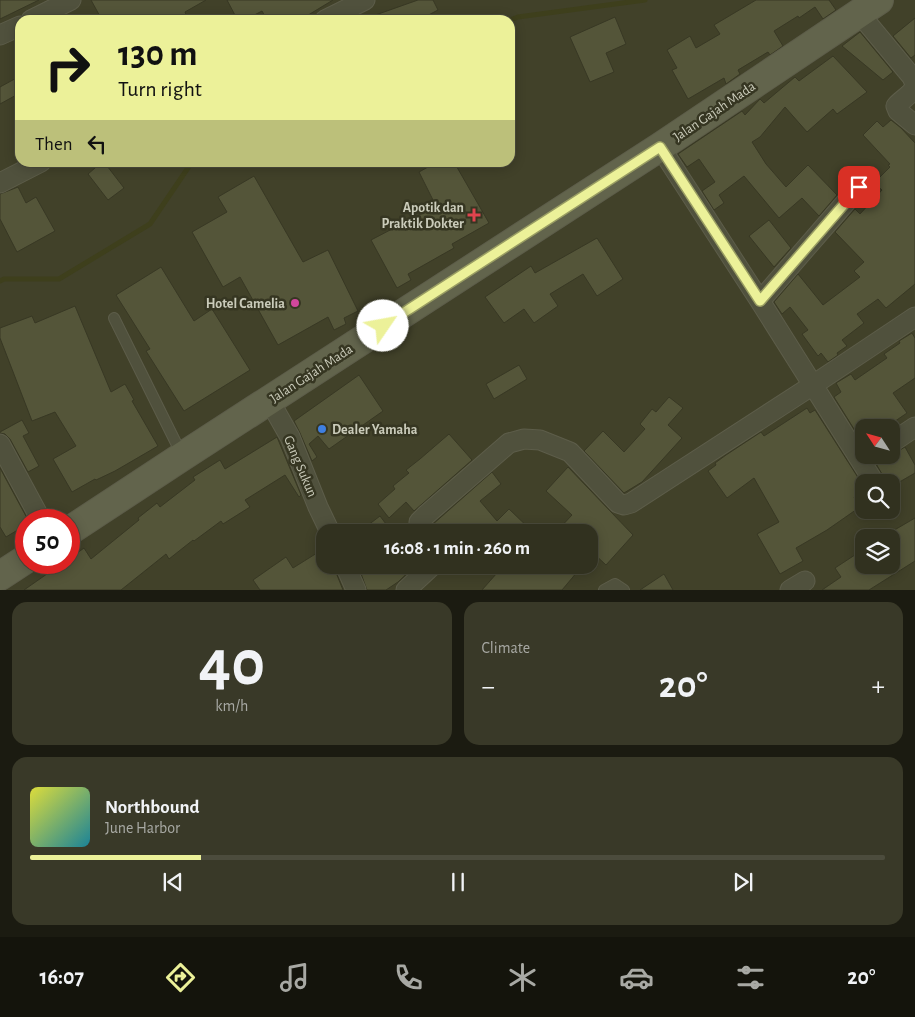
<!DOCTYPE html>
<html lang="en">
<head>
<meta charset="utf-8">
<style>
  :root { --surface:#31311f; --page:#393928; --text:#f1f3f6; --muted:#a8a9a4; --line:#4c4c3d; --accent:#ecf199 }
  body { margin:0; font-family:"Alegreya Sans",sans-serif; background:var(--page); color:var(--text); height:100vh; display:flex; flex-direction:column; font-size:19px; white-space:nowrap }
  * { box-sizing:border-box; margin:0 }
  p { font-size:16px; color:var(--muted) }
  .icon { flex:none; width:28px; height:28px; fill:none; stroke:currentColor; stroke-width:2; stroke-linecap:round; stroke-linejoin:round }
  .map { position:relative; height:590px; overflow:hidden }
  .panel { display:flex; flex-direction:column; gap:12px; padding:12px; background:#1b1b11; flex:1 }
  .panel>* { flex:none }
  .guide { position:absolute; left:15px; top:15px; width:500px; height:152px; border-radius:15px; box-shadow:0 2px 12px #0003,0 0 0 1px var(--line); background:#ecf199; color:#111; overflow:hidden }
  .needle { width:32px; rotate:306deg }
  .buttons { position:absolute; left:855px; top:419px; display:grid; gap:10px }
  .buttons a { display:grid; place-items:center; width:45px; height:45px; border-radius:10px; background:var(--surface); box-shadow:0 2px 12px #0003,0 0 0 1px var(--line); font-size:25px }
  .speed { position:absolute; left:15px; top:509px; display:flex; gap:10px; font-size:25px; font-weight:700; text-align:center }
  .speed>* { display:grid; place-content:center; width:65px; height:65px; border-radius:50%; background:var(--surface); box-shadow:0 2px 12px #0003,0 0 0 1px var(--line); line-height:1 }
  .speed .limit { border:8px solid #d22; background:#fff; color:#111 }
  .pin { position:absolute; display:grid; place-items:center; width:42px; height:42px; color:#fff; margin:-21px; border-radius:10px; box-shadow:0 2px 8px #0006 }
  .me { position:absolute; width:55px; margin:-28px; rotate:57deg; stroke-linejoin:round; filter:drop-shadow(0 0 4px #0008) }
  .turn { display:flex; align-items:center; gap:18px; height:105px; padding:0 20px; font-size:22px }
  .turn .icon { width:65px; height:65px; stroke-width:2.5 }
  .turn b { display:block; font-size:35px; line-height:42px }
  .then { display:flex; align-items:center; height:48px; padding:0 20px; background:#0003; gap:10px; font-size:19px }
  .big { font-size:38px; font-weight:700; line-height:1.1 }
  .panel .widget { flex:1; display:flex; flex-direction:column; justify-content:center; gap:8px; min-width:0; padding:0 18px; border-radius:15px; background:var(--page) }
  .panel .dial { align-items:center; gap:0 }
  .dial b { font-size:65px; line-height:1 }
  .song { display:flex; align-items:center; gap:15px }
  .cover { width:60px; height:60px; border-radius:8px; background:linear-gradient(135deg,hsl(60 70% 55%),hsl(190 70% 35%)) }
  .played { height:5px; border-radius:2px; background:linear-gradient(90deg,var(--accent) 20%,var(--line) 20%) }
  .keys { display:flex; justify-content:space-around; direction:ltr }
  .heat { display:flex; justify-content:space-between; align-items:center; font-size:28px; direction:ltr }
  .panel .tiles { flex:1; display:grid; gap:12px; grid-template-columns:1fr 1fr }
  .widget:last-child { grid-column:span 2 }
  .trip { position:absolute; left:316px; top:524px; width:282px; height:50px; border-radius:15px; background:var(--surface); box-shadow:0 2px 12px #0003,0 0 0 1px var(--line); font-weight:700; line-height:50px; text-align:center }
  .menu { display:flex; height:80px; justify-content:space-around; align-items:center; background:#14140c; color:var(--muted) }
  .menu .icon { width:35px; height:35px }
  .menu .on { color:var(--accent) }
  .menu b { font-size:22px; color:var(--text) }
  .map>svg:first-child { display:block }
  .lines { fill:none; stroke-linecap:round; stroke-linejoin:round }
  .stream { stroke:#3e3f1c; stroke-width:5 }
  .building { fill:#545539; stroke:#383824 }
  .service-casing { stroke:#5d5d4a; stroke-width:12 }
  .minor-casing { stroke:#5d5d4a; stroke-width:21 }
  .secondary-casing { stroke:#5d5d4a; stroke-width:30 }
  .service { stroke:#50513d; stroke-width:10 }
  .minor { stroke:#50513d; stroke-width:19 }
  .secondary { stroke:#62644c; stroke-width:28 }
  .route-casing { stroke:#999d63; stroke-width:12 }
  .route { stroke:#ecf199; stroke-width:9 }
  .health-dot { fill:#e0444e; stroke:#363622; stroke-width:2 }
  .hotel-dot { fill:#d1479c; stroke:#363622; stroke-width:2 }
  .shop-dot { fill:#3f7fe0; stroke:#363622; stroke-width:2 }
  .labels { text-anchor:middle; stroke-width:5; stroke-linejoin:round; paint-order:stroke }
  .street-label { font-size:14px; fill:#cacbba; stroke:#363622 }
  .poi-label { font-size:14px; font-weight:bold; fill:#cacbba; stroke:#363622; text-anchor:end }
</style>
</head>
<body>
<div class="map">
<svg width="915" height="590" viewBox="0 0 915 590">
  <rect width="100%" height="100%" fill="#414129"/>
  <g class="lines">
    <path class="stream" d="M510 20 518 17 645 0
      M0 281 4 279H59L150 224 192 162"/>
  </g>
  <path class="building" d="M0 0H39L0 19Z
    M91 0H206L185 12 188 20H102Z
    M227 0H333L300 20H267L262 11 245 20 242 15 237 19Z
    M418 0H433L438 10 419 20H368L367 18Z
    M756 0H829L836 10 823 19 815 7 799 18 798 16 774 31 783 46 770 55 768 52 738 70 740 74 726 84 724 78 688 99 672 70 677 68 667 50 690 36 696 48 720 34 714 25Z
    M615 17 626 44 606 53 614 72 590 82 570 37Z
    M915 18V55L911 58 893 36Z
    M860 32 893 72 883 80 842 46Z
    M833 56 867 92 837 114 833 109 807 132 785 107 760 137 752 142 766 164 786 187 808 165 837 195 819 216 802 198 779 218 744 176 719 195 724 203 714 210 702 191 715 182 699 159 687 167 678 154 742 111 745 115 760 99 764 103 795 77 799 81Z
    M20 76V93L0 104V87Z
    M891 120 901 128 915 143V284L886 308 878 299 857 314 864 323 842 340 847 346 837 353 838 355 828 362 821 353 818 356 802 334 808 330 790 307 782 314 774 302 798 274 823 305 860 277 854 271 864 262 835 232 855 209 860 214 882 190 874 183 890 167 888 165 890 164 863 135 877 121 883 127Z
    M102 162H104L124 188 108 200 88 174Z
    M437 162H454L489 223 452 244 454 248 408 274 411 280 397 288 371 240 436 206 419 172Z
    M254 176 303 262 328 250 358 311 344 318 346 324 334 330 328 317 278 345 240 277 223 287 192 232 227 212 218 197Z
    M18 187 26 203 36 197 55 231 17 252 0 219V194Z
    M769 220 791 248 774 267 749 236Z
    M597 238 623 279 597 296 583 274 550 294 558 306 534 323 524 309 504 323 485 297 531 266 535 273Z
    M161 267 194 321 212 309 250 370 184 411 146 351 150 349 116 295Z
    M75 306 111 392 125 384 134 400 132 401 158 446 115 471 96 480 95 479 72 492 53 459 76 446 55 412 32 421 0 338V328L32 316 35 323Z
    M912 333 915 338V378L893 393 907 413 885 428H864V445L834 397 841 392 836 383 851 374 855 380 887 358 884 354 900 343 899 341Z
    M519 365 527 379 494 399 486 384Z
    M359 375 383 411 329 449 318 436 309 444 317 457 312 461 300 433 294 421Z
    M669 397 683 408 668 425 682 438 642 482 624 493 584 451 603 431 624 452 645 429 640 424 652 409 656 412Z
    M807 408 810 413 815 410 864 487V491L854 497 860 507 827 530 796 548 803 561 780 574 757 534 779 522 754 478 727 498 708 471 716 465 715 463 726 455 761 432 764 436Z
    M22 420 29 433 23 436 39 466 28 472 10 439 5 434 0 433V432Z
    M449 434 472 460 414 511 406 502 389 518 378 504 395 489 393 486 409 473 406 470 420 459Z
    M277 437 301 495 299 497 285 475 245 500 250 507 223 524 221 521 194 541 193 540 169 559 166 554 121 590H24L64 562H69V559L84 548 91 559 139 520 138 518 157 503 160 507 195 480 193 477 220 460 225 469Z
    M905 447 915 465V473L896 484 893 478 886 481 871 455H891Z
    M568 467 633 535 606 565 590 550V532H556L572 515 546 491Z
    M0 468 28 520H26V525L6 537 0 527Z
    M492 472 501 484 480 501 497 521 509 509 533 532H435V529L432 525Z
    M380 516 392 532H359Z
    M915 518V561L869 590H822L841 577 835 568 864 549V565H891V532Z
    M325 548V565H334L335 570 343 590H260L253 580 286 557 293 568Z
    M376 565H416L398 582 386 590H367L360 571 365 568 366 571Z
    M504 565H583L562 590H482Z
    M664 574 673 590H640Z"/>
  <g class="lines">
    <g class="service-casing">
      <path id="service" d="M114 318 182 455
        M604 590 615 584 624 590"/>
    </g>
    <g class="minor-casing">
      <path id="minor" d="M859 13 912 77 915 84
        M31 20 71 0
        M325 20 365 0
        M0 35 20 26
        M915 87C911 95 902 99 896 106L898 111 915 125
        M660 147 760 301 874 482
        M0 183 41 162
        M760 301 859 187
        M269 400 290 437 318 507 330 532
        M891 443 915 427
        M0 444 41 520
        M424 532 420 528 419 522 426 515 509 443 524 439 540 440 570 452 618 503 624 505 631 503 813 385 915 317
        M345 565 356 590
        M406 590 433 565
        M790 590 805 581"/>
    </g>
    <g class="secondary-casing">
      <path id="secondary" d="M69 531 183 456 660 147 879 0
        M0 576 26 559"/>
    </g>
    <use href="#service" class="service"/>
    <use href="#minor" class="minor"/>
    <use href="#secondary" class="secondary"/>
  </g>
  <g class="lines">
    <g class="route-casing">
      <path id="route" d="M383 326 660 147 760 301 859 187"/>
    </g>
    <use href="#route" class="route"/>
  </g>
  <path class="health-dot" d="M471.5 207.5h5v5h5v5h-5v5h-5v-5h-5v-5h5z"/>
  <circle class="hotel-dot" cx="295" cy="303" r="5"/>
  <circle class="shop-dot" cx="322" cy="429" r="5"/>
  <g class="labels">
    <g class="street-label">
      <text transform="translate(714 111) rotate(-34)" y="5">Jalan Gajah Mada</text>
      <text transform="translate(311 373) rotate(-33)" y="5">Jalan Gajah Mada</text>
      <text transform="translate(301 466) rotate(67)" y="5">Gang Sukun</text>
    </g>
    <g class="poi-label">
      <text x="464" y="212">Apotik dan<tspan x="464" dy="16">Praktik Dokter</tspan></text>
      <text x="285" y="308">Hotel Camelia</text>
      <text x="332" y="434" text-anchor="start">Dealer Yamaha</text>
    </g>
  </g>
</svg>
<div class="buttons">
<a><svg class="needle" viewBox="-14 -14 28 28"><path d="M0-13l5 13h-10z" fill="#e53935"/><path d="M0 13l5-13h-10z" fill="#a8a9a4"/></svg></a>
<a><svg class="icon" aria-label="search" viewBox="0 0 24 24"><circle cx="10" cy="10" r="6"/><path d="M15 15l6 6"/></svg></a>
<a><svg class="icon" aria-label="layers" viewBox="0 0 24 24"><path d="M12 4l9 5-9 5-9-5zM3 14l9 5 9-5"/></svg></a>
</div>
<div class="speed"><div class="limit">50</div></div>
<div class="pin" style="left:859px;top:187px;background:#d93025"><svg class="icon" aria-label="arrive" viewBox="0 0 24 24"><path d="M6 21V4h12l-3 4 3 4H6"/></svg></div>
<svg class="me" style="left:383px;top:326px" viewBox="-20 -20 40 40"><circle r="19" fill="#fff"/><path d="M0-13L10 11 0 6-10 11z" fill="#ecf199"/></svg>
<div class="trip">16:08 · 1 min · 260 m</div>
<div class="guide">
<div class="turn"><svg class="icon" aria-label="right" viewBox="0 0 24 24"><path d="M7 20v-9h11M14 6l5 5-5 5"/></svg><div><b>130 m</b>Turn right</div></div>
<div class="then">Then<svg class="icon" aria-label="left" viewBox="0 0 24 24"><path d="M17 20v-9H6M10 6l-5 5 5 5"/></svg></div>
</div>
</div>
<section class="panel">
<div class="tiles">
<div class="widget dial"><b>40</b><p>km/h</p></div>
<div class="widget"><p>Climate</p>
<div class="heat"><a>−</a><b class="big">20°</b><a>+</a></div>
</div>
<div class="widget">
<div class="song"><i class="cover"></i><div><b>Northbound</b><p>June Harbor</p></div></div>
<div class="played"></div>
<div class="keys"><svg class="icon" aria-label="previous" viewBox="0 0 24 24"><path d="M18 5L8 12l10 7zM5 5v14"/></svg><svg class="icon" aria-label="pause" viewBox="0 0 24 24"><path d="M8 5v14M16 5v14"/></svg><svg class="icon" aria-label="next" viewBox="0 0 24 24"><path d="M6 5l10 7-10 7zM19 5v14"/></svg></div>
</div>
</div>
</section>
<nav class="menu">
<b>16:07</b>
<svg class="icon on" aria-label="directions" viewBox="0 0 24 24"><path d="M12 3l9 9-9 9-9-9zM9 14v-3h6M13 9l2 2-2 2"/></svg>
<svg class="icon" aria-label="music" viewBox="0 0 24 24"><path d="M9 18V5l10-2v13"/><circle cx="6" cy="18" r="3"/><circle cx="16" cy="16" r="3"/></svg>
<svg class="icon" aria-label="phone" viewBox="0 0 24 24"><path d="M5 4h4l2 5-3 2q2 4 5 5l2-3 5 2v4C11 20 4 13 5 4z"/></svg>
<svg class="icon" aria-label="climate" viewBox="0 0 24 24"><path d="M12 3v18M4 7l16 10M4 17L20 7"/></svg>
<svg class="icon" aria-label="car" viewBox="0 0 24 24"><path d="M5 17H2v-5l4-1 3-4h7l3 4 3 1v5h-3M9 17h6M6 11h13"/><circle cx="7" cy="17" r="2"/><circle cx="17" cy="17" r="2"/></svg>
<svg class="icon" aria-label="filters" viewBox="0 0 24 24"><path d="M4 7h16M4 17h16"/><circle cx="9" cy="7" r="2"/><circle cx="15" cy="17" r="2"/></svg>
<b>20°</b>
</nav>
</body>
</html>
